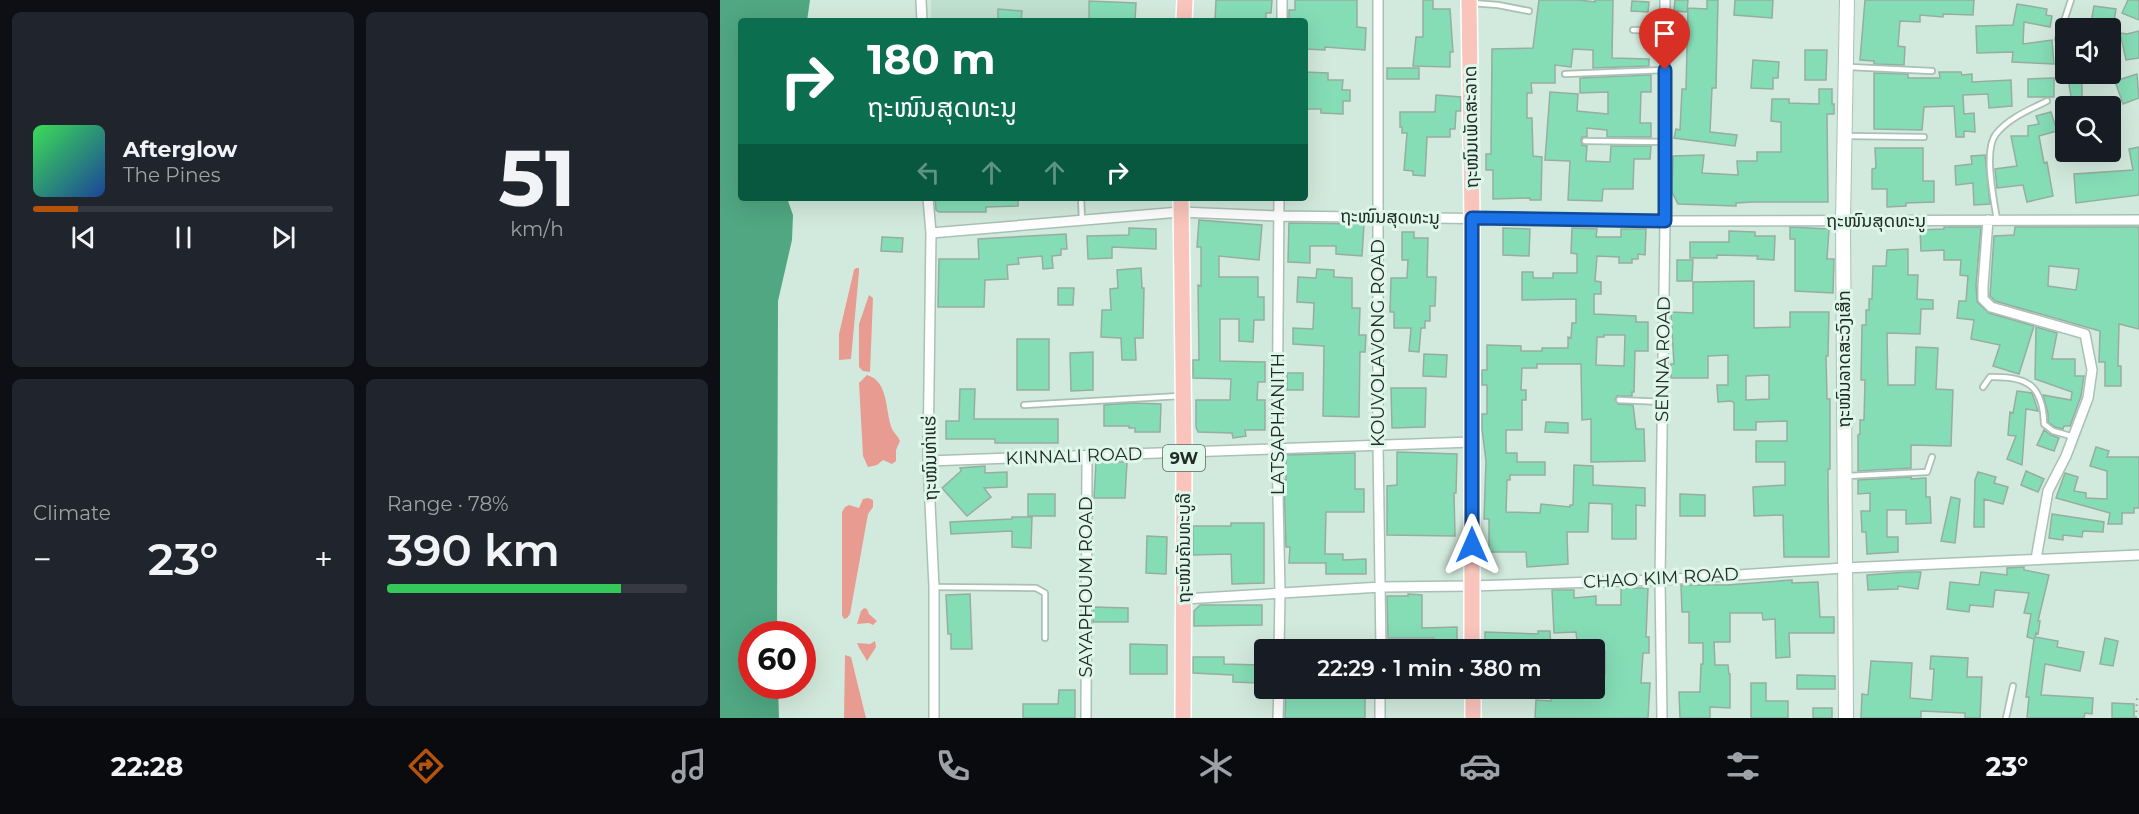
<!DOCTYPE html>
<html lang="en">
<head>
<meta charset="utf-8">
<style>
  :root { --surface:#171b24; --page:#20242c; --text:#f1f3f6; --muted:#9ea1a6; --line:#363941; --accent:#b45309 }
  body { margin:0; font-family:Montserrat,"Noto Sans Lao",sans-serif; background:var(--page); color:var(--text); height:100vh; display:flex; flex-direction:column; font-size:22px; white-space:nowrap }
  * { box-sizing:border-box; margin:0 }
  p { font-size:20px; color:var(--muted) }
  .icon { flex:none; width:33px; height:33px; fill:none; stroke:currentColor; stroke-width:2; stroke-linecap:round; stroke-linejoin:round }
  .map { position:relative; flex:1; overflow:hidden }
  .drawer { display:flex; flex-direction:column; gap:12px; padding:12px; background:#0d0f14; width:720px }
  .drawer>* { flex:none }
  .hud { position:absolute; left:18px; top:18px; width:570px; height:183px; border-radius:6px; box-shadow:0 6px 24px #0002; background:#0b6e4f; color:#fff; overflow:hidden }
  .tools { position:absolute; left:1335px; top:18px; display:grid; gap:12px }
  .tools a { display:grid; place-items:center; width:66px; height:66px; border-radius:6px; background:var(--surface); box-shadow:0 6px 24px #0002; font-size:30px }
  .speed { position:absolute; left:18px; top:621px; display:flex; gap:12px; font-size:30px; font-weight:700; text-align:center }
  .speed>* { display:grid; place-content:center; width:78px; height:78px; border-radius:50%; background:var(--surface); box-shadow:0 6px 24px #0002; line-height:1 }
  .speed .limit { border:9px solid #d22; background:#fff; color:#111 }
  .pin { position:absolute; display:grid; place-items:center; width:51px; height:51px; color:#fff; margin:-62px -26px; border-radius:50% 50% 50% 0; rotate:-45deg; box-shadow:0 0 6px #0007 }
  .pin .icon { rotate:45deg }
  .me { position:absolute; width:66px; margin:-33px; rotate:0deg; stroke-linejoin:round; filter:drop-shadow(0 0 4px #0008) }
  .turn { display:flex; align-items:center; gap:21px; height:126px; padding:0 30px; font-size:27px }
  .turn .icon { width:78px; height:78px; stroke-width:2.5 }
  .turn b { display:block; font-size:42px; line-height:51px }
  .lanes { display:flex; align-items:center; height:57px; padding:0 30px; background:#0003; justify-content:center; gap:30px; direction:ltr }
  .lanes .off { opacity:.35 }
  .big { font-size:45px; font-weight:600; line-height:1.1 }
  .drawer .tile { flex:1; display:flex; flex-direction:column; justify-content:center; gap:9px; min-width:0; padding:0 21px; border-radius:9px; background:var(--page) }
  .drawer .dial { align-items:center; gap:0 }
  .dial b { font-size:78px; line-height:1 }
  .song { display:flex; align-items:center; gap:18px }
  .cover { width:72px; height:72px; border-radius:9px; background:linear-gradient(135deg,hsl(130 70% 55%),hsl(220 70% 35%)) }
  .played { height:6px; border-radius:3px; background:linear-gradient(90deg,var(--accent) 15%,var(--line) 15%) }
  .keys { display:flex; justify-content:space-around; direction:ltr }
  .heat { display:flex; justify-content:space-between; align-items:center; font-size:33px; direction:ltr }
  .charge { height:9px; border-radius:4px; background:linear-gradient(90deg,#34c759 78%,var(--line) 0) }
  .drawer .tiles { flex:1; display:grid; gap:12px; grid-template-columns:repeat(2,1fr) }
  .trip { position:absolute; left:534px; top:639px; width:351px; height:60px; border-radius:6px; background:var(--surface); box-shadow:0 6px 24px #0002; font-weight:600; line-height:60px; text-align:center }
  .dock { display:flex; height:96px; justify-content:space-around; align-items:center; background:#090b0e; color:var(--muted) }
  .dock .icon { width:42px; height:42px }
  .dock .selected { color:var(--accent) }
  .dock b { font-size:27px; color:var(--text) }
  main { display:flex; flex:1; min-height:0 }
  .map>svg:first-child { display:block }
  .built { fill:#bfdfcf }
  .green { fill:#e89c91 }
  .water { fill:#50a782 }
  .building { fill:#85ddb6; stroke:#96ada1; stroke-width:1.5; fill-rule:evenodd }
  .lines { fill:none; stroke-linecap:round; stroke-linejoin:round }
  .lane-casing { stroke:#a9c1b5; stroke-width:8 }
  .street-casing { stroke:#a9c1b5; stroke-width:12 }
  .secondary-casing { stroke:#a9c1b5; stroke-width:16 }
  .primary-casing { stroke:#fff; stroke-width:18 }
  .path { stroke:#90a299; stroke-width:2; stroke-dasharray:1.5 4.5; stroke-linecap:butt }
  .lane { stroke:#fff; stroke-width:4.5 }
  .street { stroke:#fff; stroke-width:9 }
  .secondary { stroke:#fff; stroke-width:14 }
  .primary { stroke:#f8c4bc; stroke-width:15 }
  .route-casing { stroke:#114b97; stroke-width:15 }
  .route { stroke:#1a73e8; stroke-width:10 }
  .labels { text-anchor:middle; stroke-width:6; stroke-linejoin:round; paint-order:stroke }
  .shield { fill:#dff7eb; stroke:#5b6862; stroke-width:1.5 }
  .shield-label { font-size:16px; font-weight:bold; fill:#222b27 }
  .street-label { font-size:18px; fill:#222b27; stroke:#dff7eb }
</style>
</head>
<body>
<main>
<section class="drawer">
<div class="tiles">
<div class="tile">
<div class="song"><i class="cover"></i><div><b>Afterglow</b><p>The Pines</p></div></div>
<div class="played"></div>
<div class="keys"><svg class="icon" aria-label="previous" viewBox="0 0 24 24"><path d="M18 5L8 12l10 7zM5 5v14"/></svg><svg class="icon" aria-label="pause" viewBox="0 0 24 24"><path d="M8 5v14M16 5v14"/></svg><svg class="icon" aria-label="next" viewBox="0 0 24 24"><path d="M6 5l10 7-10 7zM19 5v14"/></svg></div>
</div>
<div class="tile dial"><b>51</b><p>km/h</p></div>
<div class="tile"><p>Climate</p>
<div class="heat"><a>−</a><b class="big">23°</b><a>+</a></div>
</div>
<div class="tile"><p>Range · 78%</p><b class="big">390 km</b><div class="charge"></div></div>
</div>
</section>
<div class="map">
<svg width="1419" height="718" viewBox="0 0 1419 718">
  <rect width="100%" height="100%" fill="#d2eadd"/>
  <path class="built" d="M211 0H368V21H211Z"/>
  <path class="green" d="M136 268H139V272L131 359 119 360V334L134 270Z
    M149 295 153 298 150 372 143 371 139 367V324Z
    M147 375C169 381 165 411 172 429 174 433 178 436 180 441L176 450V461L172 464 163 460 157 465 148 467 143 456 139 383Z
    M148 498 153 500V507L148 514 130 614 127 618 124 619 122 615V512L125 507 129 505 139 508 143 499Z
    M144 608 147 609 149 614 157 621 153 625 149 623 137 624 141 611Z
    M155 641 156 647 147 661C144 655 139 649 137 643L150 644Z
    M125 655 131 657 146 718H124Z"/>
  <path class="water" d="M0 0H90L87 21H21V198H67L73 215 72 240 58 301 57 634H32V686H58L59 718H0Z"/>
  <path class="building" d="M496 0H552L551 13H546V21H495Z
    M575 0H637V27L646 28 645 50 605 47V50L585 49V20L569 19V10H575Z
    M703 0H713V9H730L733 52H730V67L693 66 696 37H703Z
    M819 0H859L875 2V0H893L892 58 929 59V66L873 68V50L853 49 851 67 835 65V83H811L812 93H807V118H812L813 156 822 157 821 200H810V198L773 199V170H766V154H771L772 49 813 48Z
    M955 0H968L967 12 954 11Z
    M987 0H998L996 88H992L990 132 1017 135 1015 146 954 138 956 129 960 130 962 89H966L968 8 987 9Z
    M1015 0H1053L1052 18 1014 15Z
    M1145 0H1254L1253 15 1223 14V17L1200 15V22L1180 21 1178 46 1185 47 1184 65 1154 64V61L1140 60Z
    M1408 0H1419V20L1402 13Z
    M369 1 416 3 415 21H369Z
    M912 1 929 2 928 12 911 11Z
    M1297 4 1327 9 1326 15 1332 16 1330 27 1304 22 1303 44 1332 40 1334 64 1292 62 1293 52 1257 53 1256 26 1293 25Z
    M1374 6 1396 9 1393 28H1370Z
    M278 9 302 11 301 21H278Z
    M1419 31V58L1406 60 1400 33 1407 34Z
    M1085 50H1107L1106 80H1085Z
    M1033 60 1059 62 1058 78H1053V89L1031 88Z
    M667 68H699V79H667Z
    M585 72 608 73V80H623L622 90H630V101H623V114L601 113V109H585Z
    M1219 72H1241L1242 75 1252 74V82L1291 80 1292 106 1269 108 1268 94 1243 95 1244 114 1254 113 1255 132 1244 131V137H1236L1234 106 1204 107 1202 130 1154 129V73L1188 74V78H1220Z
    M1417 74 1419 98 1403 104 1395 81Z
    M931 75V92H921L920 123H931V137H887V130L867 128V137H862L861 140 862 145 867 146 866 161 890 162 891 146H931L930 159H914L913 189H883L882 201 848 200 850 161 825 160 830 92 858 94 857 111 888 114V92L860 93V78Z
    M1362 76V97H1351L1348 77Z
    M1334 78V97H1308V79Z
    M1099 89H1112V104H1114V114H1107L1108 202H1033L1016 203V206L958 204 952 192 953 156 984 155 982 173 1018 175 1017 161H1037V152H1061V122L1051 121 1052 99H1069V103L1099 104Z
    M716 95 741 97V111H736L735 129H730V137H707L705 176 693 175V171L684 170 687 133H682V127H680V112H715Z
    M1331 112 1337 131 1319 136 1324 163 1327 162 1333 196 1307 202 1303 185 1277 188 1275 169 1297 166 1291 136H1308V126L1319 124 1316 116Z
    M1419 147V195L1356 203 1354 174 1413 170 1409 149Z
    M1155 148H1203V181H1214V202L1186 203V206L1167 207V189H1152V169L1156 168Z
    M1265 155 1270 204 1254 205 1253 183 1236 185 1235 166 1252 164 1251 156Z
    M215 198H298V206L266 207V212H219L216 210Z
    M479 220 542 225 539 260 499 256V277H538V297H544V320H534L533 342 519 341V319H500V361L545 362V382H538L537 400H545V430H525L526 436 513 438 512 433 478 432 476 427V400H510L511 379 473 378V360H479L478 285 481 286V247H477Z
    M569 223 644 224 642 256 616 254V246H590V263L568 262Z
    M1070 227 1109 229 1107 259H1114L1113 293 1075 291V239H1070Z
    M1224 227H1261L1256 285 1257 302 1269 313 1314 326 1299 374 1273 366 1280 345 1251 339 1254 320 1237 318 1239 301H1246L1248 276 1240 275 1241 260H1224V250L1201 251 1200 230 1224 229Z
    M1295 227H1419V329L1399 324 1398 366H1401V386H1385V362H1379L1380 331 1275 301 1270 296 1274 236 1294 235ZM1329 266 1359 269 1356 290 1328 286Z
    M409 228 436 229V249L392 247V258L368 259 367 236 409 235Z
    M783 228 810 229 809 256 783 255Z
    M852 228 877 229 876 237H901V229H926L925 255 918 254V259H912V263H899V257L877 256 875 281 881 282V294H874V314L916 316V322H928V351H915L914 392H912V396H897L895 400 898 404 913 405 916 429H924L925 461 871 462V419L862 420 861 364H817V368H802L801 390H806V400H802V430H786V453H797V462H825V475H790V480H787L786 512 820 513 821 504 850 507V505H853L854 465 873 466V485L925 488V506L916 505V539H892V504L869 503 868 532H847L848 564 807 567 806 552H769V519H764L766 461 762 429V414H767V385H762V370H767V345L801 346V351H822V348H848V337L851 338 852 323H856V299L802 300V272H813V278H833V273H857V254L851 253ZM884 335H905L904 366 876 365 877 337H884Z
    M1009 231 1035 232V236H1055L1054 260 1037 259 1038 256 997 255V258H970V242H1009Z
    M682 232H694V238H708L707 277H716L715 306H710V321H705V328H701L699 352 689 351 691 328H674V312H670L671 278H687L688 260H682Z
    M346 234 347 249H341V255L332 256 333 268 323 269 322 256 298 258 299 264 287 265 288 279 265 280 264 307H218L219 259H259L258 239Z
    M162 237 183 238 182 252 161 251Z
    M1188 249V275H1198L1197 299 1213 300V309H1201L1200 334 1167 333 1168 385H1195L1196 347 1218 348 1216 389 1233 390 1231 446 1191 445V468L1138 471V435L1140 434V420H1144L1145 380H1141L1142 325H1146V310H1149V299H1152L1153 266H1166L1167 250Z
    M957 260H973L972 281H957Z
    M421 268 422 288H424L423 338H415L416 360H402L401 338 381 337 382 310H391L390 289 398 288 397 270Z
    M597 269 614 270V277L632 278V308H640L639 335H646L645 352H640L639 417 603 416 604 346 573 344V328L593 329 594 303 577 302 578 277 596 278Z
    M1034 281V328L1070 327V312H1109L1108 356H1106L1107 399H1110V469H1108V486L1109 557H1064L1063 515 1034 516 1033 487 1065 485V462H1036V441H1067V421L1036 422V430H1014V403L1011 401 998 402 997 385H1008V355L988 356V378H951V364H954L951 312 973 313V282ZM1049 375V399L1026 400V376Z
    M338 288H354L353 305H338Z
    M1316 327 1337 333 1332 359H1355V376H1364L1361 396 1350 426H1344L1343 429 1335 427 1328 422V413L1323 395 1351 400 1352 392 1315 379Z
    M297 339H329V390H297Z
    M373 352V390L351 391 350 353Z
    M704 354 727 355 726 377 703 376Z
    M567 373H583V390H567Z
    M671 388H706L705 427 672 428Z
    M240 389H255L254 419H338V443H275V439H226V421H239Z
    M1297 391 1312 393 1318 411 1306 409 1302 465 1287 459 1296 436 1288 435 1290 412 1293 413Z
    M412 403 441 404 440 432H415V428H409V426H384V405Z
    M826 422 848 423V433L825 432Z
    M1324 430 1331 435 1339 438 1334 451 1317 445Z
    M1376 447 1389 451 1387 457H1419V508H1414V513H1402V524H1388L1390 513 1336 498 1345 473 1358 477 1354 491 1366 493V498L1387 499V471L1370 466Z
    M677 452 737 454 736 493H734L735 536 667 535V486L677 485Z
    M635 453V489H644V512H606L605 554H623V560L646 559V574H606V563H569L570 547H566L564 480H566V455Z
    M376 462H407L405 498H374Z
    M265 466V473L287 472V487L264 488 271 497 247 516 222 488 241 471 240 468Z
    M1306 471 1324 479 1318 492 1301 485Z
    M1258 472 1276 477 1274 483 1288 487 1283 504 1264 499V527H1254L1255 480Z
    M1191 477V479L1206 478V497H1210L1211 523 1186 524V510H1167V537H1178V552L1147 554 1146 532H1142L1141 511H1150V493L1138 494V480Z
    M308 494H335V516H308Z
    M960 494 985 495V516H960Z
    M1231 497 1240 499 1235 543 1221 541Z
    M1332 514 1384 522 1383 532 1363 531 1362 537 1343 535V540L1329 538Z
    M292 517H312L311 548 292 547V531L231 534 230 522 292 519Z
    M511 523H544V583L512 584 511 554 473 555V526H511Z
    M427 536 447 537 446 574 426 573Z
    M1304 567V570L1329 575 1318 621H1320L1318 634 1316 633 1315 637 1338 641 1337 647 1364 652 1360 671 1325 664 1321 695 1373 698 1372 714 1365 713 1364 718H1307L1309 697H1306L1314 639 1307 637 1311 614 1304 613 1309 593 1275 590 1273 607 1250 605 1249 612 1227 609 1230 582 1259 585 1261 572 1287 575V568Z
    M1187 572H1201L1198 589 1178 586V589L1148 590 1147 575Z
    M1072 580V583L1098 582 1100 617H1114V633H1069L1070 657 1056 658 1055 619 1043 620 1042 613H1010V642H994L995 665H1008L1009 674H1010V708L990 707V718H960L959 692H980L981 664H983V643H969V612H962L961 585H1007Z
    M901 588H928L926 637H929V653H923L921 683H930L928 718H815L816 700 831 701V688H874V674H885V651H881V640L857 641 856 632 834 633 832 590H854V598L876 596V605H901Z
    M250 594 252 649H231V634H228L226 595Z
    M688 594 702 595V628L737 627V650H715L714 638H668L667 596H688Z
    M480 605H542V625L474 626V611Z
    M373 607 408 608V622H373Z
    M818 631H830L831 650H765V632L818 634Z
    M1385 638 1398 641 1393 666 1380 664Z
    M410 644 447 645V674H410Z
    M1211 656 1248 658 1247 677H1262L1260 718H1245V713L1201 711V718H1141L1142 694 1148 695 1151 661 1192 663 1190 698 1212 700 1214 669H1210Z
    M473 657H504V664L540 665 539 683 513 682V675L473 673Z
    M1077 675 1115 676V689H1077Z
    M1031 683H1046V701H1068V718H1031Z
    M566 688H645V718H565Z
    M339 690H355V718H303V704H338Z
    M1392 703 1414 704V718H1392Z
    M1093 708H1112V718H1093Z"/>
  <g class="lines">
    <g class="lane-casing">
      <path id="lane" d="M752 3 778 5 809 11
        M913 30 945 31
        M1338 39 1351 0
        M1129 67 1212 71
        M845 74 944 70
        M1127 136 1204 137
        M865 141 945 142
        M361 198 362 219
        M1277 220C1274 200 1263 150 1276 134 1289 118 1309 110 1327 101
        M1263 387 1270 377C1306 376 1323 384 1324 424L1333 431 1354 437
        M899 400 943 402
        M304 405 460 396
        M1127 476 1207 472 1212 457
        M214 587 316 588 325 593V638
        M1286 718 1293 686"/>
    </g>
    <g class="street-casing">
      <path id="street" d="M201 0 202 21
        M658 0V445L661 650
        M562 21V0
        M208 198 211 233 208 461 214 587V718
        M559 198 557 449 560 592 559 650
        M1268 220 1263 286V299L1271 307 1365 334 1372 370 1368 398 1346 456 1328 491 1316 559
        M211 233 460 212 559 216 945 221 1419 220
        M208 461 752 442
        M464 599 661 587 752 586 940 580 1124 568 1419 555
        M366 718 367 456
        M558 718 559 688
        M660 718V688
        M942 718 940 580 945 221V0"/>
    </g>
    <g class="secondary-casing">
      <path id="secondary" d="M1126 718 1123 221 1127 0"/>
    </g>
    <g class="primary-casing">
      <path id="primary" d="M749 0 752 218V650
        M464 21 465 0
        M461 198 464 452 463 718
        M753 688V718"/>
    </g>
    <path class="path" d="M1416 718 1417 698"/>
    <use href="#lane" class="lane"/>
    <use href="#street" class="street"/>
    <use href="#secondary" class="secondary"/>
    <use href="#primary" class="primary"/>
  </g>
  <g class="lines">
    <g class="route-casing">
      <path id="route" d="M752 545V218L945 221V70"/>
    </g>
    <use href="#route" class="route"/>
  </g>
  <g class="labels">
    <rect class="shield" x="443" y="445" width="42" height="26" rx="4.5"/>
    <g class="shield-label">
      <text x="464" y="464">9W</text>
    </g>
    <g class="street-label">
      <text transform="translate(751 127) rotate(-91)" y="6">ຖະໜົນເພັດສະລາດ</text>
      <text transform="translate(670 217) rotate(1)" y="6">ຖະໜົນສຸດທະນູ</text>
      <text x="1156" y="227">ຖະໜົນສຸດທະນູ</text>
      <text transform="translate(658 343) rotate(-90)" y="6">KOUVOLAVONG ROAD</text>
      <text transform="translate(943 359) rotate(-89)" y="6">SENNA ROAD</text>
      <text transform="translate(1124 359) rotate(-90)" y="6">ຖະໜົນລາດສະວົງເສິກ</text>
      <text transform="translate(558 424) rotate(-90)" y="6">LATSAPHANITH</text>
      <text transform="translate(354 456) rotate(-2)" y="6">KINNALI ROAD</text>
      <text transform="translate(210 458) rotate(-91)" y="6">ຖະໜົນທ່າແຮ່</text>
      <text transform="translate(464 548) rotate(-90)" y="6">ຖະໜົນຄັນທະບູລີ</text>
      <text transform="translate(941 578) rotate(-3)" y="6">CHAO KIM ROAD</text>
      <text transform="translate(366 587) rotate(-90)" y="6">SAYAPHOUM ROAD</text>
    </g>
  </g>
</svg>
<div class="tools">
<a><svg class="icon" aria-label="sound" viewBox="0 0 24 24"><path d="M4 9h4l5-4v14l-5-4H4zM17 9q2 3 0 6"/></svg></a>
<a><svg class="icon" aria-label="search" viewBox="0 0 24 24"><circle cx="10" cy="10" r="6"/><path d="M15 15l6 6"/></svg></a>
</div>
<div class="speed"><div class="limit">60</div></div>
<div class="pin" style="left:945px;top:70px;background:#d93025"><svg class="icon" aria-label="arrive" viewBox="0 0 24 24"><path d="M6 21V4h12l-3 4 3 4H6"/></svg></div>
<svg class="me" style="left:752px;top:545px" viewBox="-20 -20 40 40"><path d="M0-17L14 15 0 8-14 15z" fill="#1a73e8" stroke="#fff" stroke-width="4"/></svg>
<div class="trip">22:29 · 1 min · 380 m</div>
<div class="hud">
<div class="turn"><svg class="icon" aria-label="right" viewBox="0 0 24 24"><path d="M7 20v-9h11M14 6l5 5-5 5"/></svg><div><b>180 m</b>ຖະໜົນສຸດທະນູ</div></div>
<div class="lanes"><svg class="icon off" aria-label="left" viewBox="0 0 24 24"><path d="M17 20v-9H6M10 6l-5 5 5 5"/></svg><svg class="icon off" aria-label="ahead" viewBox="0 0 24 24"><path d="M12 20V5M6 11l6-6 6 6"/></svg><svg class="icon off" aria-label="ahead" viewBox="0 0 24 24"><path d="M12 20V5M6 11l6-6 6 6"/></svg><svg class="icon" aria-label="right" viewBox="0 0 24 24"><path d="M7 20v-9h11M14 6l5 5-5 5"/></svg></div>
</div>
</div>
</main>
<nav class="dock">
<b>22:28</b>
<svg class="icon selected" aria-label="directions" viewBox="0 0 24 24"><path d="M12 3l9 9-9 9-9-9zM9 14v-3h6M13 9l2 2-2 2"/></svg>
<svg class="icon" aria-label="music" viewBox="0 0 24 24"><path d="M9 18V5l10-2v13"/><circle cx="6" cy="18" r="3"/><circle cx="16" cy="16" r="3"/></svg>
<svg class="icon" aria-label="phone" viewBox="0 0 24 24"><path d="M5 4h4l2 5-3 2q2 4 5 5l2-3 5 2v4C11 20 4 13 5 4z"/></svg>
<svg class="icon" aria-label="climate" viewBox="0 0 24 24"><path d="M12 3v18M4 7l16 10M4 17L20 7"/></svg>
<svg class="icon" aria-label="car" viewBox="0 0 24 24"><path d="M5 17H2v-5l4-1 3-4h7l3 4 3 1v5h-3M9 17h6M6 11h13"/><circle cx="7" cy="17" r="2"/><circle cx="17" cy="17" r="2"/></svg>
<svg class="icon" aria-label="filters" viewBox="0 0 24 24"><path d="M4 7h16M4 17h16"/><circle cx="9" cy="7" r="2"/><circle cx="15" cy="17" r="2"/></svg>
<b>23°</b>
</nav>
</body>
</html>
